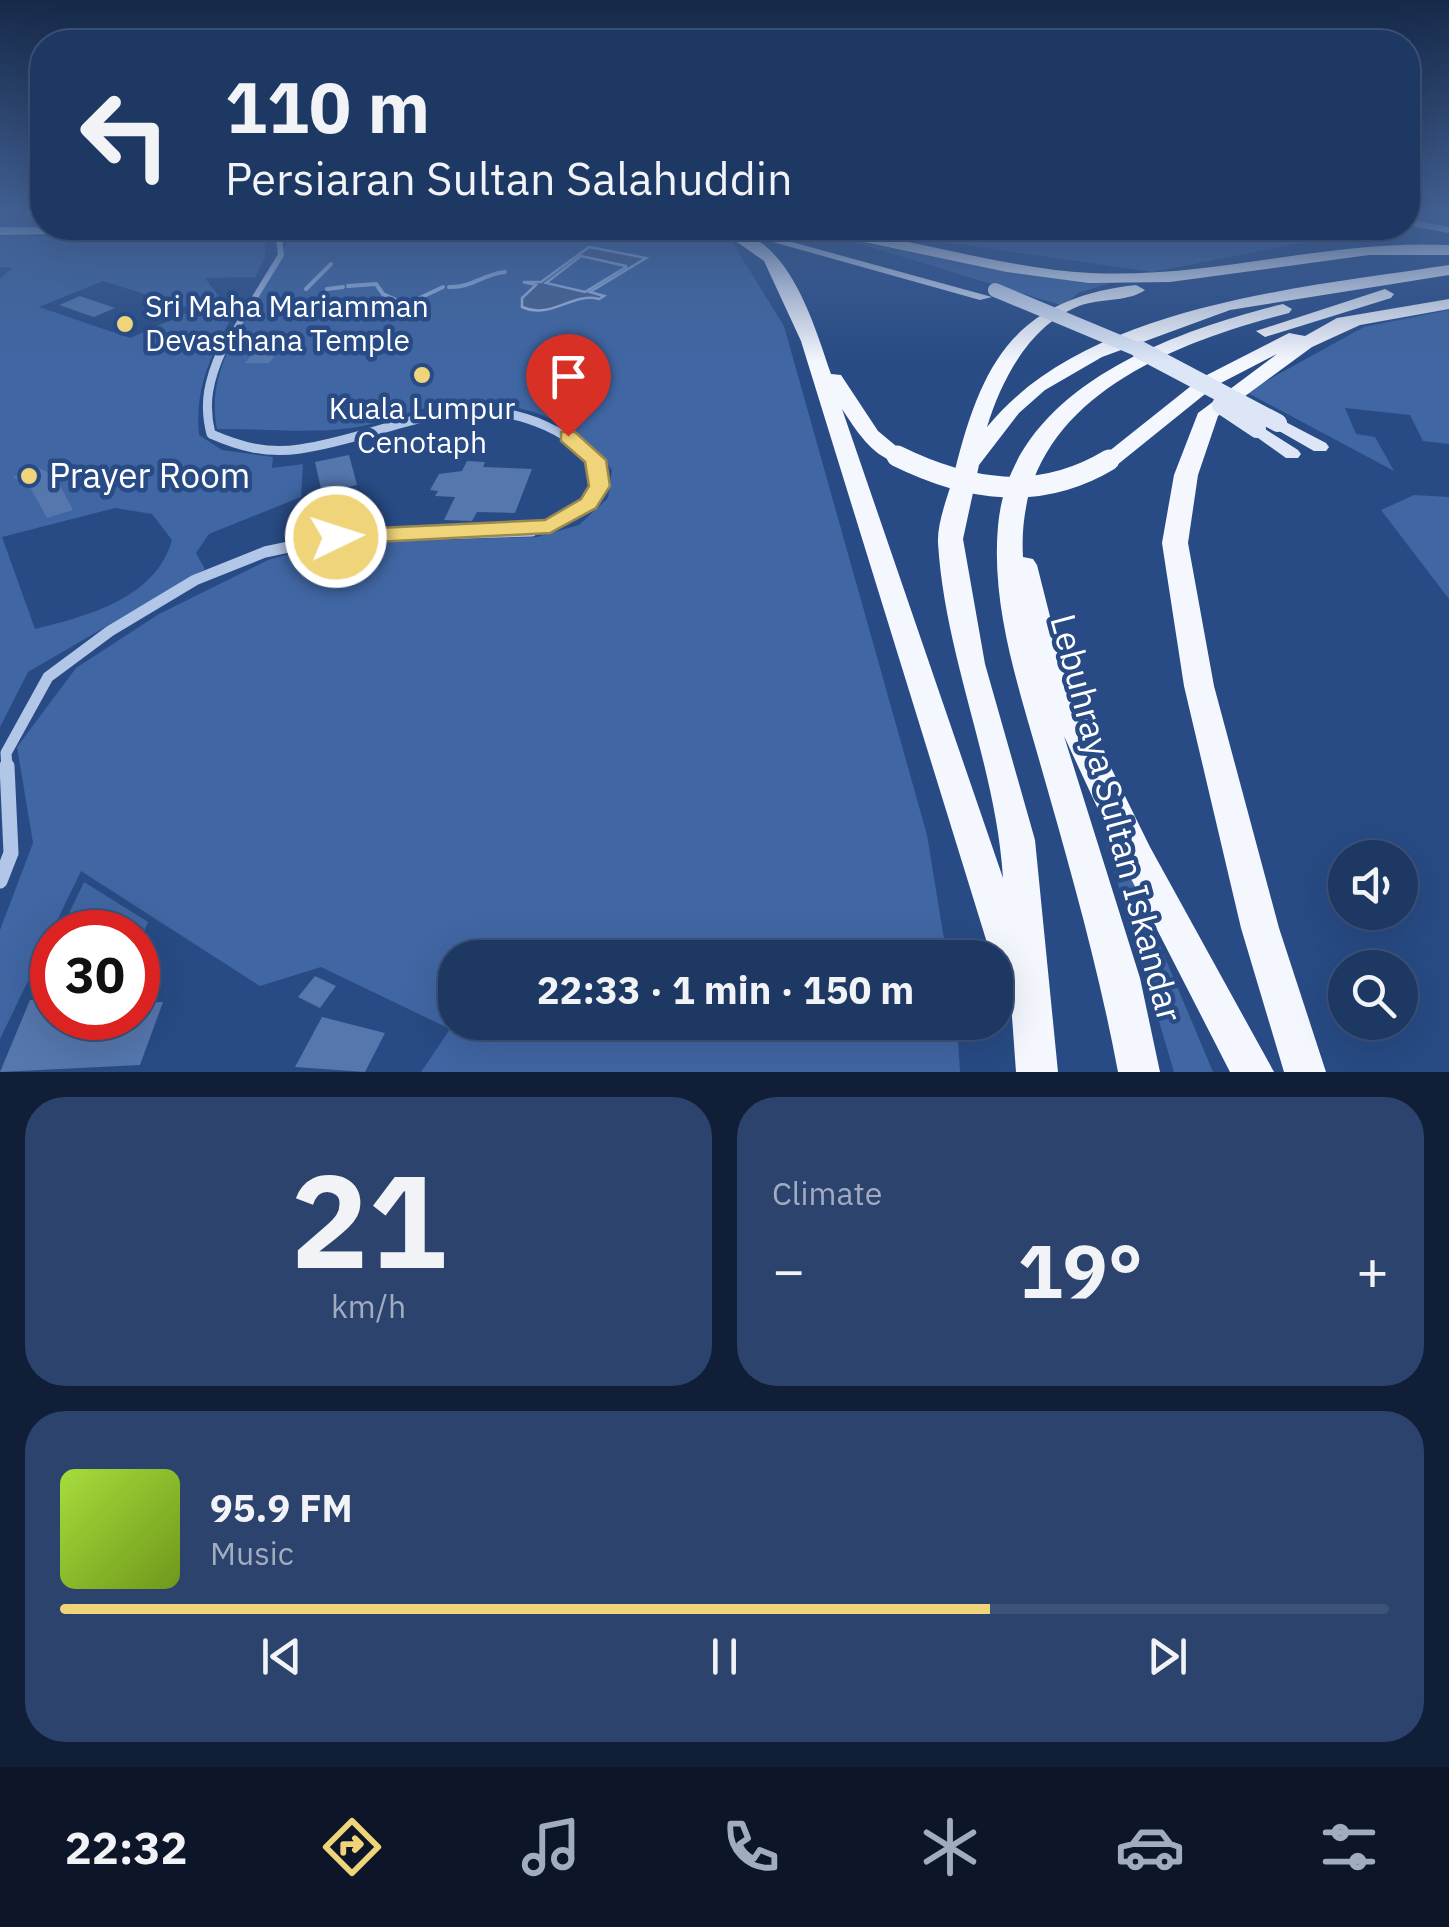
<!DOCTYPE html>
<html lang="en">
<head>
<meta charset="utf-8">
<style>
  :root { --surface:#1e3864; --page:#2b436d; --text:#f1f3f6; --muted:#a1acbf; --line:#3c5278; --accent:#efd479 }
  body { margin:0; font-family:"IBM Plex Sans",sans-serif; background:var(--page); color:var(--text); height:100vh; display:flex; flex-direction:column; font-size:38px; white-space:nowrap }
  * { box-sizing:border-box; margin:0 }
  p { font-size:32px; color:var(--muted) }
  .icon { flex:none; width:55px; height:55px; fill:none; stroke:currentColor; stroke-width:2; stroke-linecap:round; stroke-linejoin:round }
  .map { position:relative; height:1072px; overflow:hidden }
  .details { display:flex; flex-direction:column; gap:25px; padding:25px; background:#101f37; flex:1 }
  .details>* { flex:none }
  .hud { position:absolute; left:30px; top:30px; width:1390px; height:210px; border-radius:40px; box-shadow:0 10px 40px #0002,0 0 0 2px var(--line); background:#1e3864; color:var(--text); overflow:hidden }
  .buttons { position:absolute; left:1328px; top:840px; display:grid; gap:20px }
  .buttons a { display:grid; place-items:center; width:90px; height:90px; border-radius:50%; background:var(--surface); box-shadow:0 10px 40px #0002,0 0 0 2px var(--line); font-size:50px }
  .speed { position:absolute; left:30px; top:910px; display:flex; gap:20px; font-size:50px; font-weight:700; text-align:center }
  .speed>* { display:grid; place-content:center; width:130px; height:130px; border-radius:50%; background:var(--surface); box-shadow:0 10px 40px #0002,0 0 0 2px var(--line); line-height:1 }
  .speed .limit { border:15px solid #d22; background:#fff; color:#111 }
  .pin { position:absolute; display:grid; place-items:center; width:85px; height:85px; color:#fff; margin:-102px -42px; border-radius:50% 50% 50% 0; rotate:-45deg; box-shadow:0 0 10px #0007 }
  .pin .icon { rotate:45deg }
  .me { position:absolute; width:110px; margin:-55px; rotate:86deg; stroke-linejoin:round; filter:drop-shadow(0 0 8px #0008) }
  .turn { display:flex; align-items:center; gap:35px; height:210px; padding:0 30px; font-size:45px }
  .turn .icon { width:130px; height:130px; stroke-width:2.5 }
  .turn b { display:block; font-size:70px; line-height:85px }
  .big { font-size:75px; font-weight:800; line-height:1.1 }
  .details .widget { flex:1; display:flex; flex-direction:column; justify-content:center; gap:15px; min-width:0; padding:0 35px; border-radius:40px; background:var(--page) }
  .details .dial { align-items:center; gap:0 }
  .dial b { font-size:130px; line-height:1 }
  .song { display:flex; align-items:center; gap:30px }
  .cover { width:120px; height:120px; border-radius:15px; background:linear-gradient(135deg,hsl(80 70% 55%),hsl(80 70% 35%)) }
  .played { height:10px; border-radius:5px; background:linear-gradient(90deg,var(--accent) 70%,var(--line) 70%) }
  .keys { display:flex; justify-content:space-around; direction:ltr }
  .heat { display:flex; justify-content:space-between; align-items:center; font-size:55px; direction:ltr }
  .details .tiles { flex:1; display:grid; gap:25px; grid-template-columns:1fr 1fr }
  .widget:last-child { grid-column:span 2 }
  .trip { position:absolute; left:438px; top:940px; width:575px; height:100px; border-radius:40px; background:var(--surface); box-shadow:0 10px 40px #0002,0 0 0 2px var(--line); font-weight:800; line-height:100px; text-align:center }
  .tabs { display:flex; height:160px; justify-content:space-around; align-items:center; background:#0c1628; color:var(--muted) }
  .tabs .icon { width:70px; height:70px }
  .tabs .on { color:var(--accent) }
  .tabs b { font-size:45px; color:var(--text) }
  .map>svg:first-child { display:block }
  .green { fill:#4066a3; fill-rule:evenodd }
  .water { fill:#49628c; stroke:#a7c1e8; stroke-width:2.5; fill-rule:evenodd }
  .lines { fill:none; stroke-linecap:round; stroke-linejoin:round }
  .stream { stroke:#a7c1e8; stroke-width:4 }
  .building { fill:#5577ae }
  .street-far3 { stroke:#b2c7e7; stroke-width:6 }
  .street-far2 { stroke:#b2c7e7; stroke-width:9 }
  .street-far1 { stroke:#b2c7e7; stroke-width:11 }
  .street { stroke:#b2c7e7; stroke-width:15 }
  .secondary { fill:#dce6f7; fill-rule:evenodd }
  .primary { fill:#f4f7fe; fill-rule:evenodd }
  .secondary-bridge-far1 { stroke:#dce6f7; stroke-width:14 }
  .secondary-bridge { stroke:#dce6f7; stroke-width:18 }
  .primary-bridge { stroke:#f4f7fe; stroke-width:21 }
  .route { fill:#efd479; stroke:#9b8a4f; stroke-width:2.5 }
  .poi-dot { fill:#efd479; stroke:#284b85; stroke-width:4 }
  .labels { text-anchor:middle; stroke-width:9; stroke-linejoin:round; paint-order:stroke }
  .far-poi-label { font-size:30px; fill:#fff; stroke:#284b85; text-anchor:start }
  .poi-label { font-size:35px; fill:#fff; stroke:#284b85; text-anchor:start }
  .street-label { font-size:35px; fill:#fff; stroke:#284b85 }
</style>
</head>
<body>
<div class="map">
<svg width="1449" height="1072" viewBox="0 0 1449 1072">
  <rect width="100%" height="100%" fill="#284b85"/>
  <path class="green" d="M1412 227 1411 232 1347 234 1153 272 845 228Z
    M291 228H692L730 239 784 326 927 835 947 957 455 958V1022L957 1023 960 1072H421L450 1029 321 967 260 986 81 871 0 1039V930L33 843 17 747 76 668 159 614 268 560 326 543 537 537 579 525 608 498 612 470C570 412 506 396 437 406 411 410 388 421 363 426 318 435 264 428 217 429 201 350 274 298 291 228Z
    M240 230 265 237V258L255 277 205 278 226 306H239C214 347 194 386 199 435L222 450 273 457 272 468 303 464 301 497 209 534 196 553 205 569 28 672 0 727V279L12 268 0 267V235L88 238ZM103 281 193 309V310L130 338 39 307ZM115 508 152 514 172 540C156 598 88 616 35 629L2 537Z
    M847 240 1042 276 1111 283 1078 293 1064 306Z
    M1449 310V444L1423 441 1410 415 1345 408 1356 434 1375 437 1394 471 1246 392 1364 327Z
    M1414 495 1449 497V599L1381 510Z
    M1105 840 1116 841 1213 1072H1174Z
    M84 882 148 922 138 946V932H60Z"/>
  <path class="water" d="M589 247 646 258 590 292 604 296 599 299C572 292 551 320 522 307V298L536 285 523 282H541ZM581 256 626 266V267L585 292 546 283Z"/>
  <g class="lines">
    <path class="stream" d="M348 286 376 284 383 294 405 304
      M449 287C472 288 483 274 505 272
      M306 289 331 264
      M327 289 343 287
      M407 304 443 287"/>
  </g>
  <path class="building" d="M80 296 115 308 94 317 59 305Z
    M268 335 291 336 269 363H245Z
    M349 455 357 485 322 493 315 462Z
    M467 461 485 462 483 467 532 469 515 513 477 512 472 521 444 520 455 497 435 496 438 491 430 490 439 474 462 471Z
    M35 466 55 476 73 510 47 518 30 487 13 477Z
    M315 976 336 986 320 1008 298 997Z
    M52 999V1018H138V1003L163 1002 140 1065 0 1072 30 1000Z
    M322 1017 385 1033 365 1072 295 1067Z"/>
  <g class="lines">
    <path class="street-far3" d="M1408 222 1449 230
      M221 353 281 255 279 237"/>
    <path class="street-far2" d="M222 350C209 379 203 403 211 434 241 447 267 454 300 449 386 437 459 386 546 426 575 439 592 455 599 486 570 536 509 532 458 533"/>
    <path class="street-far1" d="M7 768 6 753 48 677 110 631 195 580 265 552 336 537 532 531"/>
    <path class="street" d="M0 881 11 853 7 766"/>
    <path class="secondary" d="M0 227 218 228 212 232 0 235Z
      M252 228H267L277 232 280 228H292L279 241Z
      M723 228H741L992 297 980 300Z
      M1278 418 1326 443 1329 447 1326 451H1314L1272 427 1269 423 1272 419Z
      M1257 424 1298 450 1301 454 1298 458H1286L1251 433 1248 429 1251 425Z"/>
    <path class="primary" d="M717 228C787 228 812 319 831 374L841 375 878 431 908 456 897 463C871 455 856 430 842 409L1003 878C996 765 945 658 938 543 937 520 950 492 955 470 981 366 1013 302 1127 286L1136 285 1145 290C1130 301 1103 299 1085 304 1033 320 1002 377 987 427 1087 304 1302 288 1449 265V275L1230 310 1102 357 1045 390 1019 413 979 465 963 539 985 664 1035 840 1058 1072H1016L1011 1003 1001 988 801 341 764 261Z
      M797 228C838 225 878 236 918 244 975 256 1033 270 1091 273 1212 279 1328 239 1449 245V255H1369L1170 282 1089 283 1007 272Z
      M1385 289 1394 294 1391 298 1265 337 1256 331Z
      M1449 299V309L1360 325 1312 347 1218 416 1198 475 1188 543 1214 686 1279 928 1326 1072H1284L1241 928 1184 686 1162 543 1174 475 1198 413 1277 354 1215 386 1117 465H1101L1098 460 1201 378 1289 333 1305 336 1337 318Z
      M1283 304 1292 309 1289 313C1165 345 1014 404 1023 557L1033 559 1037 565 1064 672 1150 847 1274 1072H1230L1126 869 1064 736 1140 978 1160 1072H1118C1098 965 1068 861 1038 756 1017 682 991 605 998 526 1010 389 1170 332 1283 304Z"/>
    <path class="secondary-bridge-far1" d="M995 290 1146 353"/>
    <path class="secondary-bridge" d="M1140 350 1278 423
      M1221 405 1257 429"/>
    <path class="primary-bridge" d="M897 456C968 491 1039 502 1109 460"/>
  </g>
  <linearGradient id="sky" x2="0" y2="1"><stop stop-color="#162949"/><stop offset="0.59" stop-color="#426194"/><stop offset="1" stop-color="#426194" stop-opacity="0"/></linearGradient>
  <rect width="1449" height="362" fill="url(#sky)"/>
  <path class="route" d="M561 432H575L606 460 610 486 596 508 550 533 336 544 324 537 336 530 545 520 581 499 589 486 585 462 561 441Z"/>
  <g class="poi-dot">
    <circle cx="125" cy="324" r="10"/>
    <circle cx="422" cy="375" r="10"/>
    <circle cx="29" cy="476" r="10"/>
  </g>
  <g class="labels">
    <g class="far-poi-label">
      <text x="145" y="317">Sri Maha Mariamman<tspan x="145" dy="34">Devasthana Temple</tspan></text>
      <text x="422" y="419" text-anchor="middle">Kuala Lumpur<tspan x="422" dy="34">Cenotaph</tspan></text>
    </g>
    <g class="poi-label">
      <text x="49" y="488">Prayer Room</text>
    </g>
    <g class="street-label">
      <text transform="translate(1116 818) rotate(75)" y="12">Lebuhraya Sultan Iskandar</text>
    </g>
  </g>
</svg>
<div class="buttons">
<a><svg class="icon" aria-label="sound" viewBox="0 0 24 24"><path d="M4 9h4l5-4v14l-5-4H4zM17 9q2 3 0 6"/></svg></a>
<a><svg class="icon" aria-label="search" viewBox="0 0 24 24"><circle cx="10" cy="10" r="6"/><path d="M15 15l6 6"/></svg></a>
</div>
<div class="speed"><div class="limit">30</div></div>
<div class="pin" style="left:568px;top:436px;background:#d93025"><svg class="icon" aria-label="arrive" viewBox="0 0 24 24"><path d="M6 21V4h12l-3 4 3 4H6"/></svg></div>
<svg class="me" style="left:336px;top:537px" viewBox="-20 -20 40 40"><circle r="17" fill="#efd479" stroke="#fff" stroke-width="3"/><path d="M0-11L8 9 0 5-8 9z" fill="#fff"/></svg>
<div class="trip">22:33 · 1 min · 150 m</div>
<div class="hud">
<div class="turn"><svg class="icon" aria-label="left" viewBox="0 0 24 24"><path d="M17 20v-9H6M10 6l-5 5 5 5"/></svg><div><b>110 m</b>Persiaran Sultan Salahuddin</div></div>
</div>
</div>
<section class="details">
<div class="tiles">
<div class="widget dial"><b>21</b><p>km/h</p></div>
<div class="widget"><p>Climate</p>
<div class="heat"><a>−</a><b class="big">19°</b><a>+</a></div>
</div>
<div class="widget">
<div class="song"><i class="cover"></i><div><b>95.9 FM</b><p>Music</p></div></div>
<div class="played"></div>
<div class="keys"><svg class="icon" aria-label="previous" viewBox="0 0 24 24"><path d="M18 5L8 12l10 7zM5 5v14"/></svg><svg class="icon" aria-label="pause" viewBox="0 0 24 24"><path d="M8 5v14M16 5v14"/></svg><svg class="icon" aria-label="next" viewBox="0 0 24 24"><path d="M6 5l10 7-10 7zM19 5v14"/></svg></div>
</div>
</div>
</section>
<nav class="tabs">
<b>22:32</b>
<svg class="icon on" aria-label="directions" viewBox="0 0 24 24"><path d="M12 3l9 9-9 9-9-9zM9 14v-3h6M13 9l2 2-2 2"/></svg>
<svg class="icon" aria-label="music" viewBox="0 0 24 24"><path d="M9 18V5l10-2v13"/><circle cx="6" cy="18" r="3"/><circle cx="16" cy="16" r="3"/></svg>
<svg class="icon" aria-label="phone" viewBox="0 0 24 24"><path d="M5 4h4l2 5-3 2q2 4 5 5l2-3 5 2v4C11 20 4 13 5 4z"/></svg>
<svg class="icon" aria-label="climate" viewBox="0 0 24 24"><path d="M12 3v18M4 7l16 10M4 17L20 7"/></svg>
<svg class="icon" aria-label="car" viewBox="0 0 24 24"><path d="M5 17H2v-5l4-1 3-4h7l3 4 3 1v5h-3M9 17h6M6 11h13"/><circle cx="7" cy="17" r="2"/><circle cx="17" cy="17" r="2"/></svg>
<svg class="icon" aria-label="filters" viewBox="0 0 24 24"><path d="M4 7h16M4 17h16"/><circle cx="9" cy="7" r="2"/><circle cx="15" cy="17" r="2"/></svg>
</nav>
</body>
</html>
